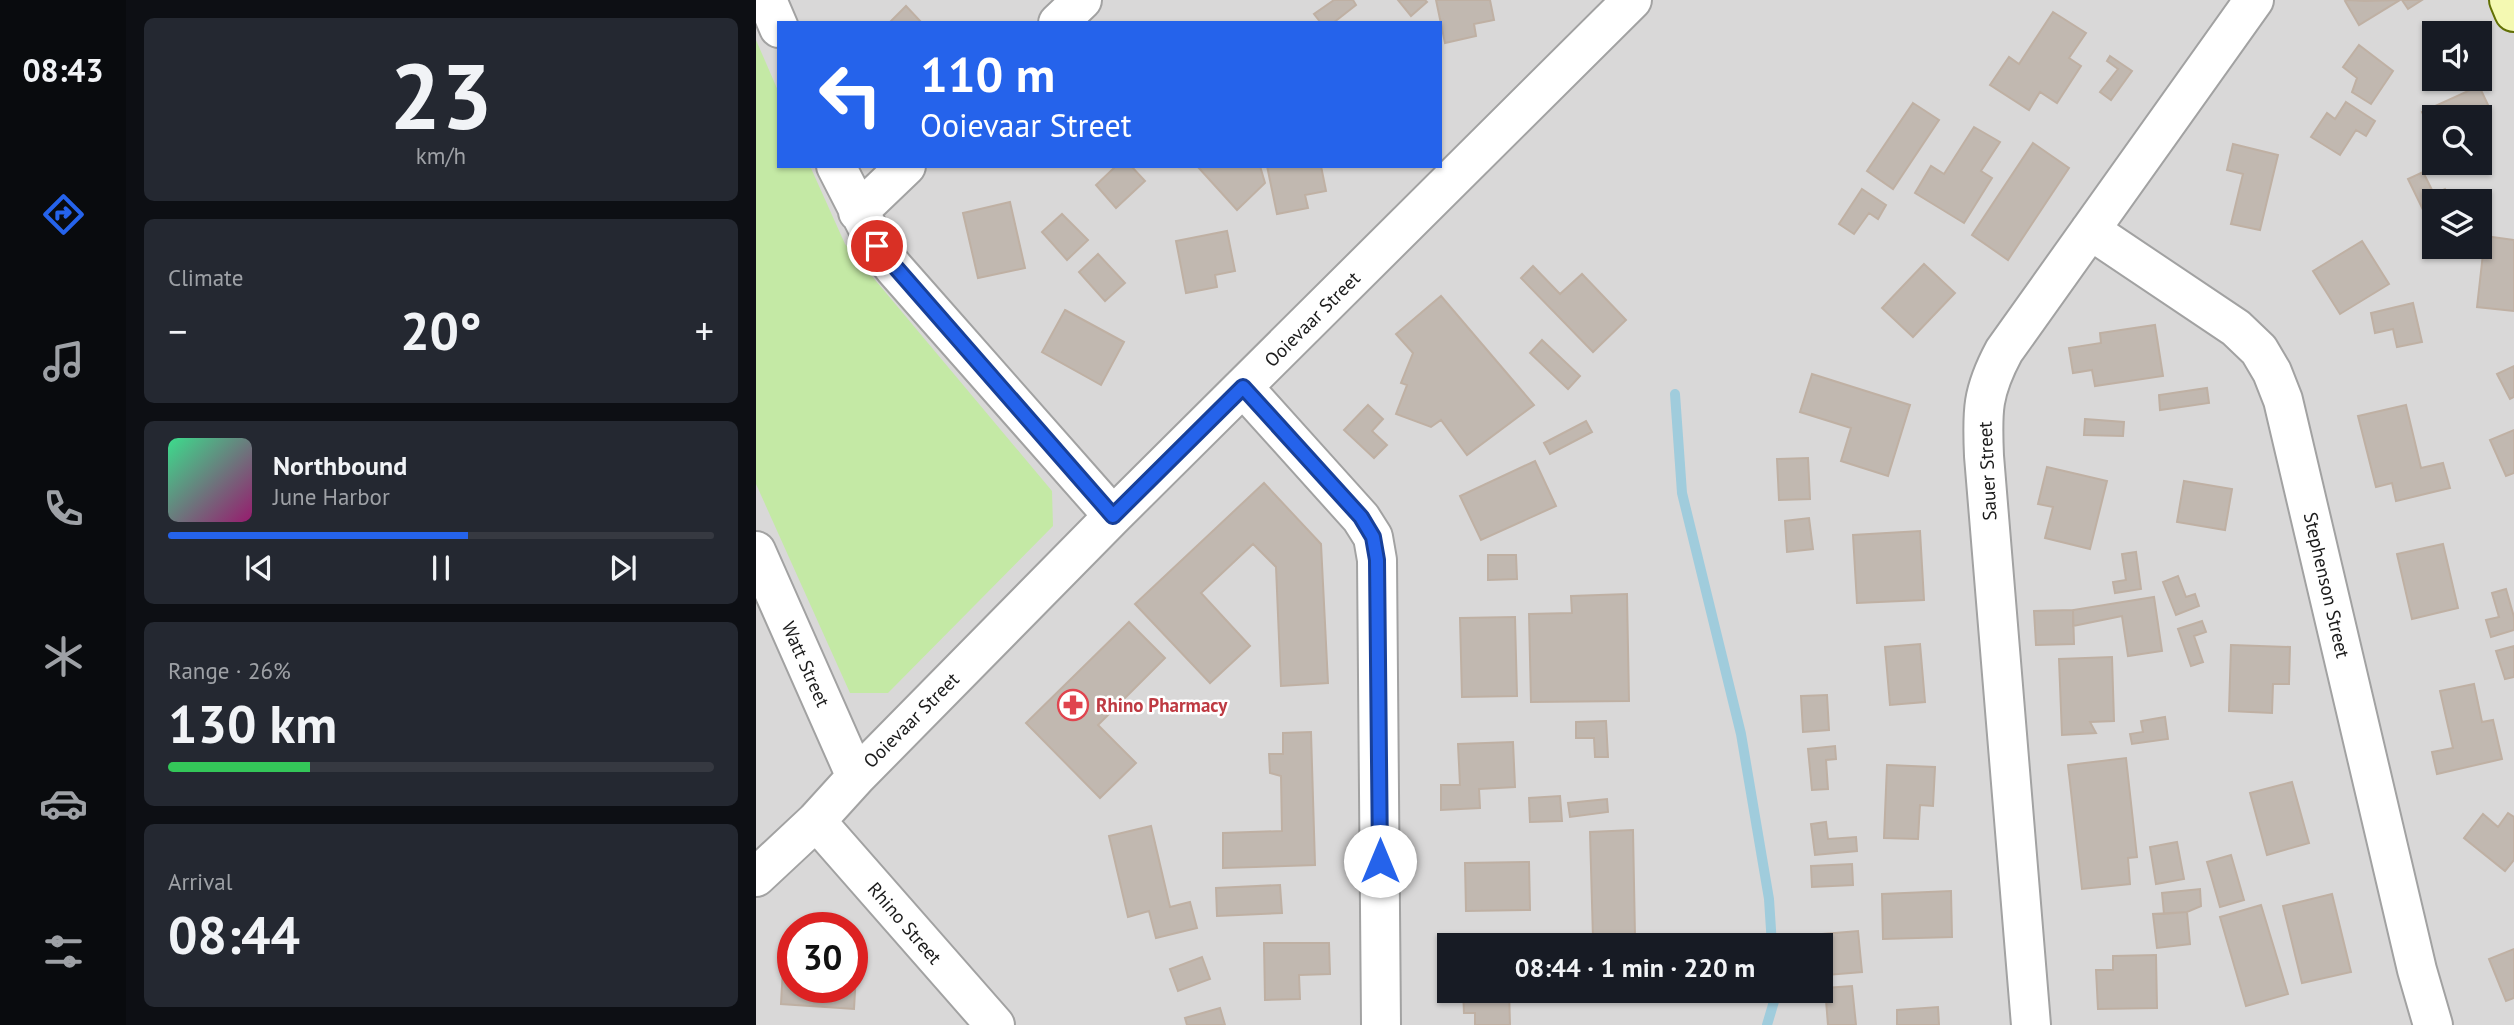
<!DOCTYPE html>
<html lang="en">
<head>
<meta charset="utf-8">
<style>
  :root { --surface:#171b24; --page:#242831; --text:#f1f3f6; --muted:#9ea1a6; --line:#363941; --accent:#2563eb }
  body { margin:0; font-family:"PT Sans",sans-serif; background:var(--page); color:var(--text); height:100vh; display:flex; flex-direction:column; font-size:26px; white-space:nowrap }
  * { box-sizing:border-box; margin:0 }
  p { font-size:23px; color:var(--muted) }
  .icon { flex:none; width:38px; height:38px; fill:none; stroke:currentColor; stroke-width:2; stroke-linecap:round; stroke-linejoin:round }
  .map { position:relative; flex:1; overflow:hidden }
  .drawer { display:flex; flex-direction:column; gap:18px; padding:18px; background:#0d0f14; width:630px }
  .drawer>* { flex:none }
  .banner { position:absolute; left:21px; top:21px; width:665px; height:147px; border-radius:0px; box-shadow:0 2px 5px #0004; background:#2563eb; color:#fff; overflow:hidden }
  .fabs { position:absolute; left:1666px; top:21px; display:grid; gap:14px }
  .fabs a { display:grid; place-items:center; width:70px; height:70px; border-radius:0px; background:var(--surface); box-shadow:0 2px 5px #0004; font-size:35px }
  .speed { position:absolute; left:21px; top:912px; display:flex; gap:14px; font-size:35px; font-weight:700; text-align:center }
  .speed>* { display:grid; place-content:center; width:91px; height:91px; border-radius:50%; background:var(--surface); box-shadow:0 2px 5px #0004; line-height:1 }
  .speed .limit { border:10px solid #d22; background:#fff; color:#111 }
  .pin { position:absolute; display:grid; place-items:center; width:60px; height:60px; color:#fff; margin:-30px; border:4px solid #fff; border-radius:50%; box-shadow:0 2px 7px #0007 }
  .me { position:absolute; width:77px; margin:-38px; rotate:0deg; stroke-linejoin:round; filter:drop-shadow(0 0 5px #0008) }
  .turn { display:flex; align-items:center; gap:24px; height:147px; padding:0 28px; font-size:32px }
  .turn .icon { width:91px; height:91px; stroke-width:2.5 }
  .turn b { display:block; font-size:49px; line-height:60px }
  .big { font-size:52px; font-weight:600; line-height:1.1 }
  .drawer .card { flex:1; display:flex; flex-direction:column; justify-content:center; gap:10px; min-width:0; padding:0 24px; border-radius:10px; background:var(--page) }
  .drawer .dial { align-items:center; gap:0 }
  .dial b { font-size:91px; line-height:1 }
  .song { display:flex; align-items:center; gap:21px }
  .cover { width:84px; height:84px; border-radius:10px; background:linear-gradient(135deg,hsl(150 70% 55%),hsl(320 70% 35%)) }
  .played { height:7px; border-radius:4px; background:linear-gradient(90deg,var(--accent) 55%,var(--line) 55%) }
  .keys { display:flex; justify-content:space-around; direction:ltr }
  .heat { display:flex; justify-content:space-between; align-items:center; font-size:38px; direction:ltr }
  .charge { height:10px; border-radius:5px; background:linear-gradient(90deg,#34c759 26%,var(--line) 0) }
  .trip { position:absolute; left:681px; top:933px; width:396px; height:70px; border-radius:0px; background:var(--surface); box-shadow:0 2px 5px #0004; font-weight:600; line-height:70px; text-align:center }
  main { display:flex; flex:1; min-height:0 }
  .tabs { display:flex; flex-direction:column; width:126px; justify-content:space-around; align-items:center; background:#090b0e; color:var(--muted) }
  .tabs .icon { width:49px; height:49px }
  .tabs .current { color:var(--accent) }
  .tabs b { font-size:32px; color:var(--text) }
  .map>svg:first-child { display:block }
  .residential { fill:#d9d8d8; fill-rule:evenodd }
  .grass { fill:#c4e9a5 }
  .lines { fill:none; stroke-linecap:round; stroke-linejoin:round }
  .stream { stroke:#a0ccdc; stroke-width:10 }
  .building { fill:#c1b8b0; stroke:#bfb0a3; stroke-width:2 }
  .street-casing { stroke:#a2a2a2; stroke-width:42 }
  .secondary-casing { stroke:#627004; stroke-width:42 }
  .street { stroke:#fff; stroke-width:38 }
  .secondary { stroke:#f4f9b2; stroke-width:38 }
  .route-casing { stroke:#184099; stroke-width:18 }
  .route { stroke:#2563eb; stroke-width:12 }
  .labels { text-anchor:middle; stroke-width:5; stroke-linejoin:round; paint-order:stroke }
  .street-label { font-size:19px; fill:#1b1b1b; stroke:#fff }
  .health-label { font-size:19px; font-weight:bold; fill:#be3a42; stroke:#fff; text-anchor:start }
</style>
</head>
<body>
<main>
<nav class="tabs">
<b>08:43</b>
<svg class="icon current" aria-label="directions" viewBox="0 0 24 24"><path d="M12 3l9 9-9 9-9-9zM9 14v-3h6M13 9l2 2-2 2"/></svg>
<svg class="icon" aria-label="music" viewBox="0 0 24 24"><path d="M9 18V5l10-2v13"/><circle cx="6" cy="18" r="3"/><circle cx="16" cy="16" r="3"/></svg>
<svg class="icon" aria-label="phone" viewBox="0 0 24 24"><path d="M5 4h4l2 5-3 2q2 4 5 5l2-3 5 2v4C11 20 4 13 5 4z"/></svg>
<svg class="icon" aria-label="climate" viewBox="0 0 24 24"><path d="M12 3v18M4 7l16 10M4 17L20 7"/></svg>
<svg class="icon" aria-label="car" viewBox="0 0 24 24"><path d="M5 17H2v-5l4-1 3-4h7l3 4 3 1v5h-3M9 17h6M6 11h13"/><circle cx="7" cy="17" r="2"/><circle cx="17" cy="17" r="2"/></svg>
<svg class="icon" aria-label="filters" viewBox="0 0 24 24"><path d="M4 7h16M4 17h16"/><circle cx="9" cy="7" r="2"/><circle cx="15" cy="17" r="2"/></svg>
</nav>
<section class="drawer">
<div class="card dial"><b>23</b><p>km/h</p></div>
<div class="card"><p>Climate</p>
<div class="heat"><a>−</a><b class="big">20°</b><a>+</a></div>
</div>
<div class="card">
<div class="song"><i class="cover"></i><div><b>Northbound</b><p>June Harbor</p></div></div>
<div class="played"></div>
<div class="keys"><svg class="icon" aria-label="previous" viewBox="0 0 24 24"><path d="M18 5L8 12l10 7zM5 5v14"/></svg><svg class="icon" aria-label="pause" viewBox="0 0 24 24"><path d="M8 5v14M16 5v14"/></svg><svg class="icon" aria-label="next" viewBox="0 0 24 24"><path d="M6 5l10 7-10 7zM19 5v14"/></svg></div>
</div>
<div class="card"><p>Range · 26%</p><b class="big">130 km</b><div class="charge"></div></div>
<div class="card"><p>Arrival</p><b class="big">08:44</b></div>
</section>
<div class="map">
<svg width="1758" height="1025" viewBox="0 0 1758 1025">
  <rect width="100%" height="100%" fill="#ede9e0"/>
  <path class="residential" d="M0 0H1758V1025H0ZM23 23H684V166H23ZM1678 33H1724V79H1678ZM1678 117H1724V163H1678ZM1678 201H1724V247H1678ZM37 928H96V987H37ZM693 945H1064V990H693Z"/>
  <path class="grass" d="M0 40 23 93V166H54L89 244 296 491 297 526 132 693H94L0 484Z"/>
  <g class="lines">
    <path class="stream" d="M919 394 926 493 985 734 1013 899 1016 945
      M1011 1025 1019 998 1018 990"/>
  </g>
  <path class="building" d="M578 0H597L600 5 577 23H565L558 14Z
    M642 0H669L671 2 655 16Z
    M680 0H734L738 20 718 24 720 36 689 43Z
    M1591 0 1609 1 1644 0 1603 25 1589 1Z
    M1646 0H1666L1652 9Z
    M150 6 166 23H133Z
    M1297 12 1330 33 1313 58 1325 66 1301 103 1284 92 1273 110 1234 85 1253 57 1263 64Z
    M1603 45 1637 71 1615 104 1596 92 1601 78 1587 67Z
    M1354 56 1376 71 1355 100 1344 92 1362 69 1351 61Z
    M1723 86 1733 107 1711 117H1678V138L1666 112Z
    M1590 102 1619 121 1610 136 1600 130 1584 155 1555 137 1571 113 1579 119Z
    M1157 103 1183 120 1137 189 1111 171Z
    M1218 127 1244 142 1225 171 1236 178 1208 223 1159 193 1175 166 1188 174Z
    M1277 143 1313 168 1252 260 1216 235Z
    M1477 144 1522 155 1504 230 1475 224 1487 174 1471 170Z
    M360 166H375L389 181 360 208 340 185Z
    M441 166H504L509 183 481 210Z
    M511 166H565L570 191 549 195 552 208 521 214Z
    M1667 172 1678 194 1689 189 1695 201H1678V210L1669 214 1652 179Z
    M1106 189 1130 205 1122 219 1113 213 1098 234 1083 224Z
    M254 202 269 268 222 278 207 213Z
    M306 214 332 240 311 260 286 232Z
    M471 231 479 271 459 275 461 287 430 293 420 241Z
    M1729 236 1758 240V311L1721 307Z
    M1606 241 1633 284 1584 314 1557 271Z
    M1684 247H1699L1688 254Z
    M342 254 369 283 349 301 323 272Z
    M1168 264 1199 293 1157 337 1126 308Z
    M777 266 804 294 826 274 870 320 837 352 765 278Z
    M685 296 778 405 711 455 685 420 675 427 640 414 651 385 645 383 657 353 640 334Z
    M1657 303 1666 342 1641 347 1637 329 1619 333 1615 313Z
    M309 310 368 342 345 385 286 352Z
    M1399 325 1407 376 1339 386 1336 370 1317 373 1313 348 1345 343 1344 333Z
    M786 340 824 376 812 389 774 353Z
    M1758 366V397L1754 399 1741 374Z
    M1056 374 1154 405 1132 476 1085 461 1095 428 1044 412Z
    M1451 388 1453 403 1404 410 1403 395Z
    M612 405 627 419 616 431 631 445 618 458 588 430Z
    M1650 405 1665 468 1687 463 1694 488 1640 501 1636 483 1620 487 1602 416Z
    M1329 419 1368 422 1367 436 1328 435Z
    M830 421 836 432 794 454 788 443Z
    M1758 430V473L1750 476 1734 440Z
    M1052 458 1054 499 1023 500 1021 459Z
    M779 461 800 506 725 540 704 496Z
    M1291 467 1351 481 1334 549 1289 538 1297 507 1282 504Z
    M1428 481 1476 489 1469 530 1421 522Z
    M508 483 565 544 572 683 525 686 520 567 497 544 445 593 494 646 454 683 379 604Z
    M1053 518 1057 549 1031 552 1029 521Z
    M1164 531 1168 600 1101 603 1097 535Z
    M1687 544 1702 608 1656 619 1641 554Z
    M1380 552 1385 589 1359 593 1357 582 1370 580 1366 554Z
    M732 555H760L761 579 732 580Z
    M1422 576 1430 597 1439 594 1443 606 1420 615 1407 582Z
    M1750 589 1758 617V630L1735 637 1730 620 1743 617 1736 593Z
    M871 594 873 701 775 702 773 614 816 613 815 596Z
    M1398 597 1406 651 1372 656 1366 616 1317 626V610Z
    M1317 610 1318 644 1280 645 1278 611Z
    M759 617 761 696 706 697 704 618Z
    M1446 621 1450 632 1438 636 1447 662 1435 666 1422 629Z
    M373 622 409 658 342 725 380 763 344 798 270 723Z
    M1164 644 1169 702 1134 705 1129 647Z
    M1475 645 1534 647 1533 684H1517L1516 713 1473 711Z
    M1758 646V677L1749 679 1740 651Z
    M1356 657 1358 721 1334 722 1340 733 1306 735 1303 659Z
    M1718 684 1726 722 1737 720 1746 759 1681 774 1676 752 1697 748 1684 691Z
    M1071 695 1073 730 1047 732 1045 696Z
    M1409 717 1412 739 1376 744 1374 734 1387 732 1385 721Z
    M850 721 852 757H839L838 738H820V722Z
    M555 732 559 865 467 868V833L526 831 525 776 514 773 513 754H527V733Z
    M757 742 759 787 723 789 724 808 685 810V785H704L702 744Z
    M1079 746 1080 759 1070 760 1072 789 1056 790 1052 749Z
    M1370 758 1381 857 1372 858 1374 884 1326 889 1312 765Z
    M1131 765 1179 767 1177 806 1164 805 1162 839 1128 838Z
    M1536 782 1553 843 1511 855 1494 793Z
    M804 796 806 821 774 822 773 798Z
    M851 799 852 812 814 817 812 803Z
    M1752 813 1758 817V860L1749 871 1708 838 1727 814 1742 827Z
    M1070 822 1072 839 1100 837 1101 851 1059 855 1055 824Z
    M395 826 414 907 434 902 441 928 400 938 393 911 372 917 353 836Z
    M877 830 879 937 837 938 834 832Z
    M1421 842 1428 879 1400 884 1394 847Z
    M1475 855 1488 900 1464 907 1451 862Z
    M773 862 774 910 710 911 709 863Z
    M1096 864 1097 885 1056 887 1055 866Z
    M524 885 526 913 461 916 460 888Z
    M1444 889 1445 906 1431 912 1408 914 1406 893Z
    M1195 891 1196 937 1127 939 1126 894Z
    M1576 894 1595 972 1546 983 1527 906Z
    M1505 905 1532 994 1490 1006 1464 917Z
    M1431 912 1434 944 1401 948 1397 914Z
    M1102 931 1106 972 1071 975 1067 934Z
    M508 943H573L574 974 543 975 544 999 509 1000Z
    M1758 949V998L1750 1001 1733 959Z
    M28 950H37V987H96V974H100L98 1009 25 1004Z
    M1400 955 1401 1008 1342 1009 1340 970H1357V956Z
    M446 957 454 979 422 991 414 969Z
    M1096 986 1100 1025H1072L1069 988Z
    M707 990H753L754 1025H719V1013H708Z
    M824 990H862L863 1000 825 1002Z
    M1182 1007 1183 1025H1141V1010Z
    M464 1008 469 1025H431L429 1018Z"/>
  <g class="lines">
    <g class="street-casing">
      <path id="street" d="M11 0 23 28
        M302 23 326 0
        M80 166 121 246 138 268 357 516
        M102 212 150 166
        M1334 230 1480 328 1503 350 1516 372 1527 400 1661 970 1677 1025
        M487 387 605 518 617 537 621 560 625 1025
        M0 551 100 777
        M60 821 239 1025
        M0 877 60 821 100 777 357 516 876 0
        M1275 1025 1228 456C1226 411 1226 392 1248 351L1498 0"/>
    </g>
    <g class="secondary-casing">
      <path id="secondary" d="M1753 0 1758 12"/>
    </g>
    <use href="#street" class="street"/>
    <use href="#secondary" class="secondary"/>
  </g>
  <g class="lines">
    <g class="route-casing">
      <path id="route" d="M121 246 357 516 487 387 605 517 617 537 621 560 624 861"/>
    </g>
    <use href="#route" class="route"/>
  </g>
  <defs>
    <g id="pharmacy-ring" transform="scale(1.575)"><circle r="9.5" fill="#fff" stroke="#e0444e" stroke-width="1.5"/><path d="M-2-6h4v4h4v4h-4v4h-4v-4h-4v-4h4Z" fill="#e0444e"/></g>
  </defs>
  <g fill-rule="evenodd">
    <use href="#pharmacy-ring" x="317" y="705"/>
  </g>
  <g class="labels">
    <g class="street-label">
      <text transform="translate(556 319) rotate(-45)" y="7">Ooievaar Street</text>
      <text transform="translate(1231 471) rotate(-93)" y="7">Sauer Street</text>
      <text transform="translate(1571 585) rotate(77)" y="7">Stephenson Street</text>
      <text transform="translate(50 664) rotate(66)" y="7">Watt Street</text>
      <text transform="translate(155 720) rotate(-45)" y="7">Ooievaar Street</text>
      <text transform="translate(149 923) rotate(49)" y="7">Rhino Street</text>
    </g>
    <g class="health-label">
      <text x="340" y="712">Rhino Pharmacy</text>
    </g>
  </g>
</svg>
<div class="fabs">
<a><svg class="icon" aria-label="sound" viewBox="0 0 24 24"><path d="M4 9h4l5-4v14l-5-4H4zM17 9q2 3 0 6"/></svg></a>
<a><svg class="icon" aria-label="search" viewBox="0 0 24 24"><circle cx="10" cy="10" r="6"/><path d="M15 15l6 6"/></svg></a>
<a><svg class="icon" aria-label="layers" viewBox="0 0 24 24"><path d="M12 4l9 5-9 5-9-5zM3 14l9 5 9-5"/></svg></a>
</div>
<div class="speed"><div class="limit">30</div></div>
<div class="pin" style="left:121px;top:246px;background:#d93025"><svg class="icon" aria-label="arrive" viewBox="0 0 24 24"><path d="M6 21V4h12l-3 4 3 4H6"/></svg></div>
<svg class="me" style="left:624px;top:861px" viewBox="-20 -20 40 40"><circle r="19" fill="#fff"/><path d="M0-13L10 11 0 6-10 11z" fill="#2563eb"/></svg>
<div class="trip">08:44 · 1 min · 220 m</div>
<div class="banner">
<div class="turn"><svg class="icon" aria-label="left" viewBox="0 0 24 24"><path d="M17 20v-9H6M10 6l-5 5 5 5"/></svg><div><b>110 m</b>Ooievaar Street</div></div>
</div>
</div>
</main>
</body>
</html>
